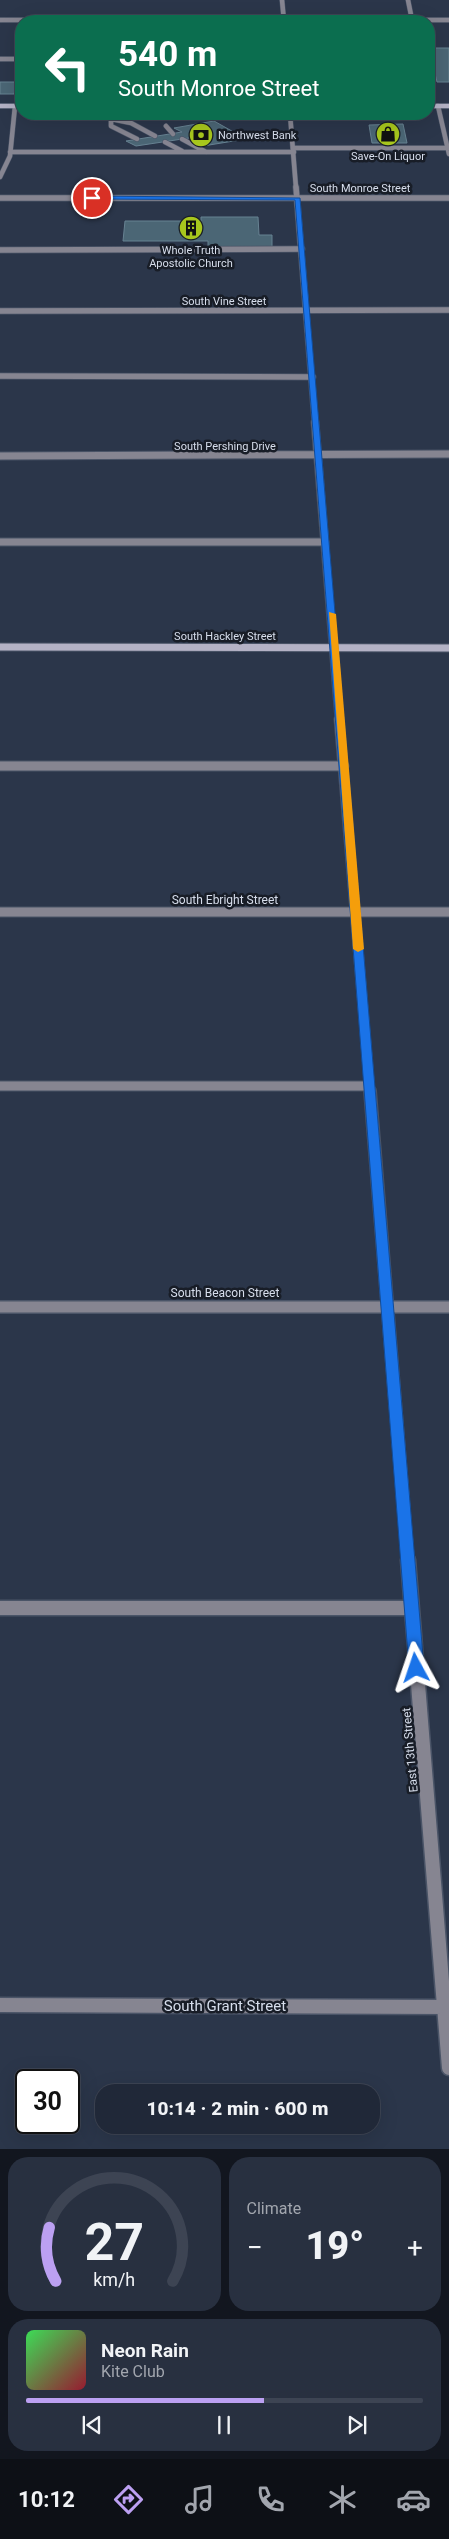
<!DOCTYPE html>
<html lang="en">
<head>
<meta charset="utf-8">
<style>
  :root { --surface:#202838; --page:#283040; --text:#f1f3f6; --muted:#a2a6ae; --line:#3d4453; --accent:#bca0f2 }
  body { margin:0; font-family:Roboto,sans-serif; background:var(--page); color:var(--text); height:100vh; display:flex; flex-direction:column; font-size:19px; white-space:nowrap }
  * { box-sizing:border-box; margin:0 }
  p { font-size:16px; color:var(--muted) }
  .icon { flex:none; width:28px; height:28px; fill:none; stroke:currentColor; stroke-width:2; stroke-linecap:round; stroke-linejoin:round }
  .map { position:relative; height:2149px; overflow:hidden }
  .drawer { display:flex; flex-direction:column; gap:8px; padding:8px; background:#12161f; flex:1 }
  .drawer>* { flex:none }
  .hud { position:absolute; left:15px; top:15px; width:420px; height:105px; border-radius:20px; box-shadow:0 5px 20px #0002,0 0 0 1px var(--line); background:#0b6e4f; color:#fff; overflow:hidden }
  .speed { position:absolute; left:15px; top:2069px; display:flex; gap:10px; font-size:25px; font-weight:700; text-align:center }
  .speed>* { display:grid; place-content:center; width:65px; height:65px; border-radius:50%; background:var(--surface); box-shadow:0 5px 20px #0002,0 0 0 1px var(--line); line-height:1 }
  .speed .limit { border:2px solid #111; border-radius:8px; background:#fff; color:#111 }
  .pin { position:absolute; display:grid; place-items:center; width:42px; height:42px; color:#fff; margin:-21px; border:2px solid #fff; border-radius:50%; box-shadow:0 1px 5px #0007 }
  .me { position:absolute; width:55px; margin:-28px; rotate:355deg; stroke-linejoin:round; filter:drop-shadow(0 0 4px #0008) }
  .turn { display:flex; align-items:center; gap:18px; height:105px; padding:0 20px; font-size:22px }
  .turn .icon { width:65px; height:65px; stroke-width:2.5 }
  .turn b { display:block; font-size:35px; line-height:42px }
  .big { font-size:38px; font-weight:800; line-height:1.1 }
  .drawer .widget { flex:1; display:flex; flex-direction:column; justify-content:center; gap:8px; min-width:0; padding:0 18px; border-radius:20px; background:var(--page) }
  .drawer .dial { align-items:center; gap:0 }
  .dial svg { height:130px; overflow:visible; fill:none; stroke:var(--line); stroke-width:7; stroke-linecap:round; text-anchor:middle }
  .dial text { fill:var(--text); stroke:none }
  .song { display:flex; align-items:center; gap:15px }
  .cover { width:60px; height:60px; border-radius:8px; background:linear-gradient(135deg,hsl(130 70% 55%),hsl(350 70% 35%)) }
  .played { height:5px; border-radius:2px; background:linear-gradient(90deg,var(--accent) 60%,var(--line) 60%) }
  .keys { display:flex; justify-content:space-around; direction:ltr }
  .heat { display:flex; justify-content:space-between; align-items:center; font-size:28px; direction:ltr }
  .drawer .tiles { flex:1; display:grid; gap:8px; grid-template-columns:1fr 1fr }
  .widget:last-child { grid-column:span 2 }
  .trip { position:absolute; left:95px; top:2084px; width:285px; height:50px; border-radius:20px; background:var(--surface); box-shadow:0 5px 20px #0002,0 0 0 1px var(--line); font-weight:800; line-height:50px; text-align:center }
  .menu { display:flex; height:80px; justify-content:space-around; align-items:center; background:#0d1016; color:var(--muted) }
  .menu .icon { width:35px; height:35px }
  .menu .active { color:var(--accent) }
  .menu b { font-size:22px; color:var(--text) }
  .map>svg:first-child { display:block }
  .building { fill:#4b6675; stroke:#678292 }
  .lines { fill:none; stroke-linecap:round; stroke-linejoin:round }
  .lane-far4-casing { stroke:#4a5467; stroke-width:5.5 }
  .lane-far3-casing { stroke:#4a5467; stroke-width:7 }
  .lane-far2-casing { stroke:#4a5467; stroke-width:9 }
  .lane-far1-casing { stroke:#4a5467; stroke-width:11 }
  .lane-casing { stroke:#4a5467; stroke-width:17 }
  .street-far5-casing { stroke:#4a5467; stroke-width:5.5 }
  .street-far4-casing { stroke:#4a5467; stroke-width:7 }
  .street-far3-casing { stroke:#4a5467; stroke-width:9 }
  .street-far2-casing { stroke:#4a5467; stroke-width:11 }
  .street-far1-casing { stroke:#4a5467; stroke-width:14 }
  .street-casing { stroke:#4a5467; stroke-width:17 }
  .secondary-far1-casing { stroke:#4a5467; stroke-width:5.5 }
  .secondary-casing { stroke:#4a5467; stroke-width:9 }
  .lane-far4 { stroke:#868591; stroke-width:4.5 }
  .lane-far3 { stroke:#868591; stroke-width:5.5 }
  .lane-far2 { stroke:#868591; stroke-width:7 }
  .lane-far1 { stroke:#868591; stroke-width:9 }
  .lane { stroke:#868591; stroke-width:14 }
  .street-far5 { stroke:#868591; stroke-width:4.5 }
  .street-far4 { stroke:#868591; stroke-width:5.5 }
  .street-far3 { stroke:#868591; stroke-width:7 }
  .street-far2 { stroke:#868591; stroke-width:9 }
  .street-far1 { stroke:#868591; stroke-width:11 }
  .street { stroke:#868591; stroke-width:14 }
  .secondary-far1 { stroke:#b4b2c5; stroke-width:4.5 }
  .secondary { stroke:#b4b2c5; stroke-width:7 }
  .route { fill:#1a73e8; stroke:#114b97 }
  .slow { fill:#f59e0b }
  .labels { text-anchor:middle; stroke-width:5; stroke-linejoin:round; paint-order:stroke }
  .far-poi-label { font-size:11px; fill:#d7deec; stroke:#181d27 }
  .far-street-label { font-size:11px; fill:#d7deec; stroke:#181d27 }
  .street-label { font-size:12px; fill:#d7deec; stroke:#181d27 }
  .near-street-label { font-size:15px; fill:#d7deec; stroke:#181d27 }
</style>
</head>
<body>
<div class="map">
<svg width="449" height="2149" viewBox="0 0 449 2149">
  <rect width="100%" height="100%" fill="#2b364a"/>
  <path class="building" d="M429 48H449V82H437Z
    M0 82H17L14 94H0Z
    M214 121 246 139 203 146 189 138 136 146 126 141 182 132 174 128Z
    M403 124 407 143H372L369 125Z
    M201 217H258L259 235H272V247H208V241H123L125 221H201Z"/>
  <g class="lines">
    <g class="lane-far4-casing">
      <path id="lane-far4" d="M408 0 412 20
        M0 59H21
        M438 106 449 154
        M111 115V126L137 139
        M111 119 131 123 155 136
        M166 126 173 134
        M182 139 206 152
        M165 142 182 151
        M293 148H448
        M10 152H294
        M0 177 10 156 15 106"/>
    </g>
    <g class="lane-far3-casing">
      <path id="lane-far3" d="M0 250 302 249
        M0 376 313 377"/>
    </g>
    <g class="lane-far2-casing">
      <path id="lane-far2" d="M0 542H325"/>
    </g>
    <g class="lane-far1-casing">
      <path id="lane-far1" d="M0 766H344
        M0 1086H369"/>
    </g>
    <g class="lane-casing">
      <path id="lane" d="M0 1608H411"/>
    </g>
    <g class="street-far5-casing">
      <path id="street-far5" d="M282 0 284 21
        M0 20H449
        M290 114 296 188"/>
    </g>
    <g class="street-far4-casing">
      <path id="street-far4" d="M296 187 315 424
        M0 198H449
        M0 311 449 310"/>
    </g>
    <g class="street-far3-casing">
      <path id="street-far3" d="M315 422 339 720
        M0 456 449 454"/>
    </g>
    <g class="street-far2-casing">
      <path id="street-far2" d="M339 719 370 1092
        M0 912H449"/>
    </g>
    <g class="street-far1-casing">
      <path id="street-far1" d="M370 1091 408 1561
        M0 1307H449"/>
    </g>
    <g class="street-casing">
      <path id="street" d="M408 1560 449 2068
        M0 2005 449 2007"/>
    </g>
    <g class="secondary-far1-casing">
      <path id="secondary-far1" d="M0 106H21
        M429 106H449"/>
    </g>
    <g class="secondary-casing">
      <path id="secondary" d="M0 647 449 648"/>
    </g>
    <use href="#lane-far4" class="lane-far4"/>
    <use href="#lane-far3" class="lane-far3"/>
    <use href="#lane-far2" class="lane-far2"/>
    <use href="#lane-far1" class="lane-far1"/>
    <use href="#lane" class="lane"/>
    <use href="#street-far5" class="street-far5"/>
    <use href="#street-far4" class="street-far4"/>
    <use href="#street-far3" class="street-far3"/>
    <use href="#street-far2" class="street-far2"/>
    <use href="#street-far1" class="street-far1"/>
    <use href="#street" class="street"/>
    <use href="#secondary-far1" class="secondary-far1"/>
    <use href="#secondary" class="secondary"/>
  </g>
  <path class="route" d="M92 196 300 198 424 1668 421 1672 416 1674 411 1672 409 1668 295 200 90 199Z"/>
  <path class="slow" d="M329 612 336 614 364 949 358 952 353 949Z"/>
  <defs>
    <g id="shop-disc" transform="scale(1.25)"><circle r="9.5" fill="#a8c71d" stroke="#181d27"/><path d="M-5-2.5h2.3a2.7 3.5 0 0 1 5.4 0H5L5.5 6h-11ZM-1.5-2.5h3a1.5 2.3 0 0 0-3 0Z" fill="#111"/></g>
    <g id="bank-disc" transform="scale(1.25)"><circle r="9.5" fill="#a8c71d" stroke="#181d27"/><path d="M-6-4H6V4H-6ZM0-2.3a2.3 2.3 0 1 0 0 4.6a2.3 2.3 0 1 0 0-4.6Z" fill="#111"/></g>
    <g id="building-disc" transform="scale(1.25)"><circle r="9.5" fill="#a8c71d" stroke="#181d27"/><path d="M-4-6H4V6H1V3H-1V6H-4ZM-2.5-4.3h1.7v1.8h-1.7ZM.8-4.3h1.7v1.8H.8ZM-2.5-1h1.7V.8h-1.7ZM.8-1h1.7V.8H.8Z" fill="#111"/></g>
  </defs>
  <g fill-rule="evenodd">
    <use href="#shop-disc" x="388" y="134"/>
    <use href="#bank-disc" x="201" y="135"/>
    <use href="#building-disc" x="191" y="228"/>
  </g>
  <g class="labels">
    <g class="far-poi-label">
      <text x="218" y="139" text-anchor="start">Northwest Bank</text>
      <text x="388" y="160">Save-On Liquor</text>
      <text x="191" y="254">Whole Truth<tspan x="191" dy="13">Apostolic Church</tspan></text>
    </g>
    <g class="far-street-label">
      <text x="360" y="192">South Monroe Street</text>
      <text x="224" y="305">South Vine Street</text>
      <text x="225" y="450">South Pershing Drive</text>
      <text x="225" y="640">South Hackley Street</text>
    </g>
    <g class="street-label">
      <text x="225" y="904">South Ebright Street</text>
      <text x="225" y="1297">South Beacon Street</text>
      <text transform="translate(410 1750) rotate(-95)" y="4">East 13th Street</text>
    </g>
    <g class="near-street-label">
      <text x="225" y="2011">South Grant Street</text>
    </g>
  </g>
</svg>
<div class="speed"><div class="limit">30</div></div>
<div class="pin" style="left:92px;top:198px;background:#d93025"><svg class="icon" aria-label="arrive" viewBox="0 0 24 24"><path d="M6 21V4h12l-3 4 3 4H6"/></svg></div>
<svg class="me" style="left:416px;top:1668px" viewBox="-20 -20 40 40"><path d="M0-17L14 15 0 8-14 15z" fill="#1a73e8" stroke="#fff" stroke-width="4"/></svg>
<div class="trip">10:14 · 2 min · 600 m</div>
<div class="hud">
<div class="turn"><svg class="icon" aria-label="left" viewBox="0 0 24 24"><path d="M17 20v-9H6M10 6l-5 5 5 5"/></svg><div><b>540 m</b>South Monroe Street</div></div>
</div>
</div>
<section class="drawer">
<div class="tiles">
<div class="widget dial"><svg viewBox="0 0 100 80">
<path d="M14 69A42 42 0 1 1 86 69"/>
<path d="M14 69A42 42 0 0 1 10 36" stroke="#bca0f2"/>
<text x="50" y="56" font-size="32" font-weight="700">27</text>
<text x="50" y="72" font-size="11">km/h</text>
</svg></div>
<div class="widget"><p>Climate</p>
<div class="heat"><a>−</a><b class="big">19°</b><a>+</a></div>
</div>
<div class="widget">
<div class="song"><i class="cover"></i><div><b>Neon Rain</b><p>Kite Club</p></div></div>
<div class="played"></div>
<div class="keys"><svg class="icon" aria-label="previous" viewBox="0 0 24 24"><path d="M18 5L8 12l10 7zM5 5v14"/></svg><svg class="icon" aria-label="pause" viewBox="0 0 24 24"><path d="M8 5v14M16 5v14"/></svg><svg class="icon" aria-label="next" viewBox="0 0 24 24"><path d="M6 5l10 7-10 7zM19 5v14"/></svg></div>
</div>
</div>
</section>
<nav class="menu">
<b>10:12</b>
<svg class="icon active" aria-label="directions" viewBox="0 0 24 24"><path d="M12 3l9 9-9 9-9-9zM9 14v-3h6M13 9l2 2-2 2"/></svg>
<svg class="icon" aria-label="music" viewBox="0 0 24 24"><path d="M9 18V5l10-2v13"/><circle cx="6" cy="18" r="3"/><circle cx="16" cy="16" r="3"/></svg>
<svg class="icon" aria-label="phone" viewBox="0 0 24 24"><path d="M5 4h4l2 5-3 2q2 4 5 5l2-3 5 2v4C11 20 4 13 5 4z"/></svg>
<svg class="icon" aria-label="climate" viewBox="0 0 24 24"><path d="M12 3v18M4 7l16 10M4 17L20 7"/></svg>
<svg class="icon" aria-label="car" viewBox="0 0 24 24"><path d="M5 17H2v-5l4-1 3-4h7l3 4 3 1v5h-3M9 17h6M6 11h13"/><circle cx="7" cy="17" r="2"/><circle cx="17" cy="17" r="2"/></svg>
</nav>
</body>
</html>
